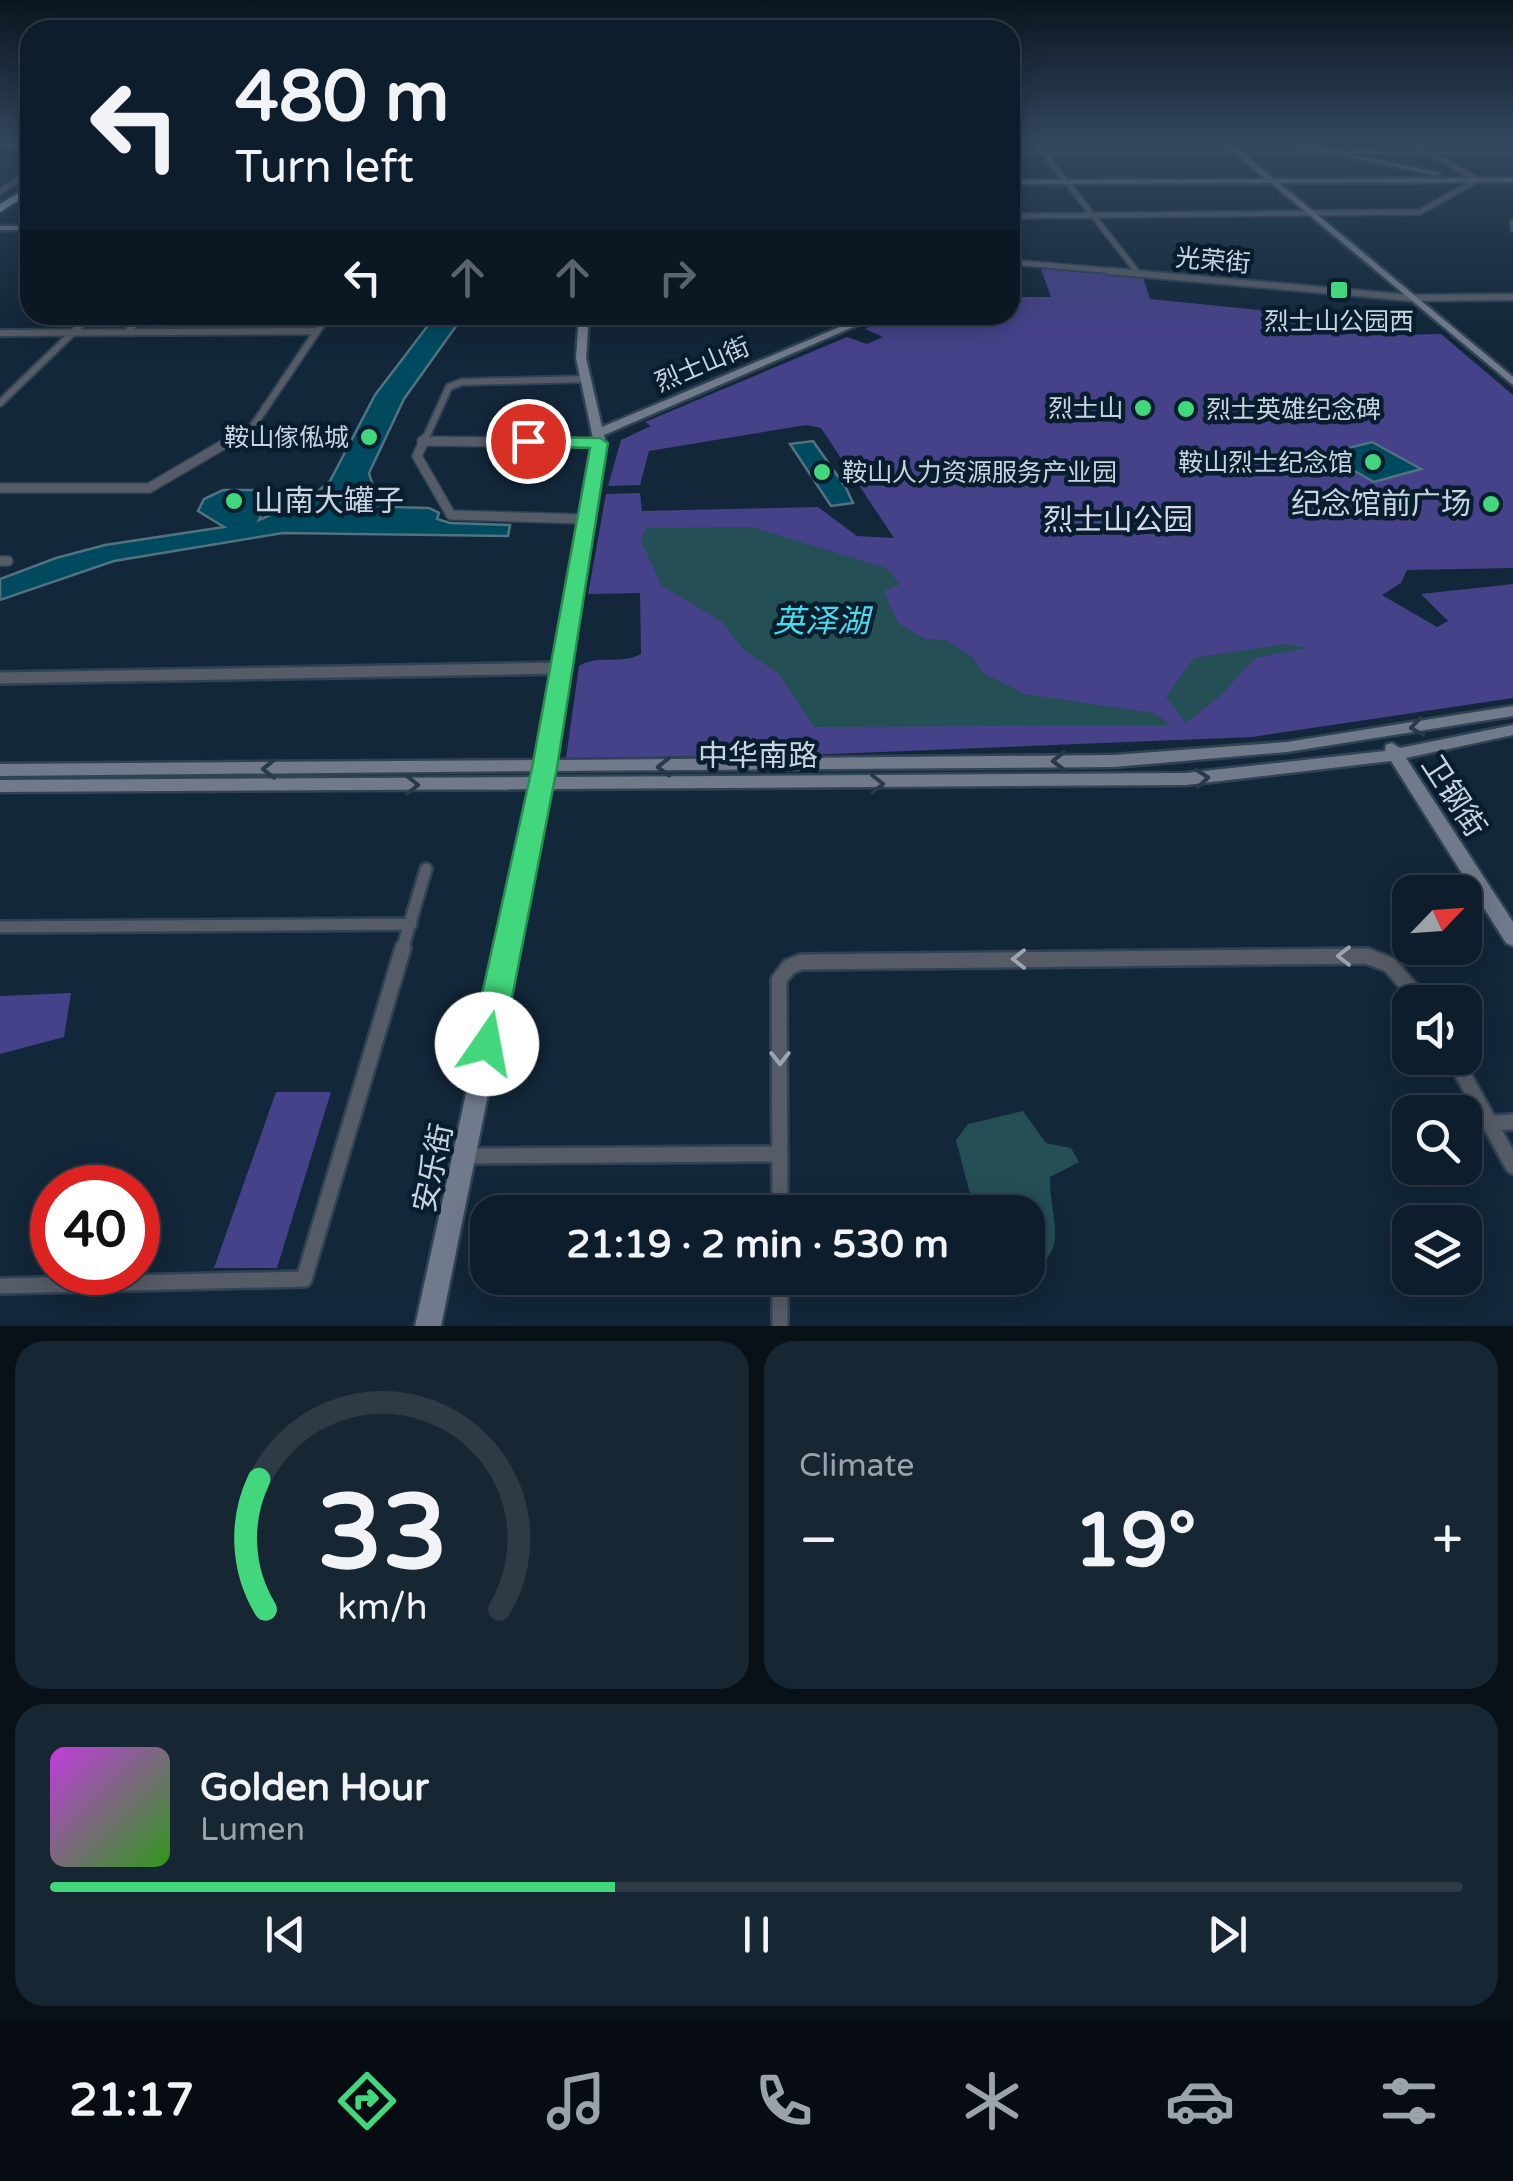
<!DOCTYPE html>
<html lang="en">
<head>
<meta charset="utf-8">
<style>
  :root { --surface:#0e1d2b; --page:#172633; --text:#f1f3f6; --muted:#9ba2a9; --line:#2e3b47; --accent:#42d77c }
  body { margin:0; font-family:"Varela Round","Noto Sans SC",sans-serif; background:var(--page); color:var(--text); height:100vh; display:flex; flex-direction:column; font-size:38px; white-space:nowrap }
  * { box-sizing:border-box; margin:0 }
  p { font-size:32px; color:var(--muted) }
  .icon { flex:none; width:55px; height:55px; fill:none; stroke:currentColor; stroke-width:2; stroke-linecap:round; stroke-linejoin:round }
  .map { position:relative; height:1326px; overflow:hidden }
  .drawer { display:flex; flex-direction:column; gap:15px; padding:15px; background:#081018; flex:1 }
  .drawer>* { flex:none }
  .guide { position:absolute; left:20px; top:20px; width:1000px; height:305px; border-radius:30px; box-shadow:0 5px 25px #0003,0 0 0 2px var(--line); background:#0e1d2b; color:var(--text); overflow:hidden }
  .needle { width:65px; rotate:65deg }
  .tools { position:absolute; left:1392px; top:875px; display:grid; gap:20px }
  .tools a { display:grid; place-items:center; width:90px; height:90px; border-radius:20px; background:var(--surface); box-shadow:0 5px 25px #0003,0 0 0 2px var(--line); font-size:50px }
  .speed { position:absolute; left:30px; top:1165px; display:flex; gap:20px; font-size:50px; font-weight:700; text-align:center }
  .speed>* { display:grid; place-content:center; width:130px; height:130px; border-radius:50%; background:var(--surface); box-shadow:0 5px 25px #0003,0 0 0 2px var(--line); line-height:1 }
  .speed .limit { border:15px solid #d22; background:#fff; color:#111 }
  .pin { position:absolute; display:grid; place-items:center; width:85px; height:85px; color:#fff; margin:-42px; border:5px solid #fff; border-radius:50%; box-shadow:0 2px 10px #0007 }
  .me { position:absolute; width:110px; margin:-55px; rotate:12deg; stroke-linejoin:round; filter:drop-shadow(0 0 8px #0008) }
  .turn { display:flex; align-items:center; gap:35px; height:210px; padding:0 50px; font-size:45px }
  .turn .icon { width:130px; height:130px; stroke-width:2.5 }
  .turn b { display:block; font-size:70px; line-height:85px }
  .lanes { display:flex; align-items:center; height:95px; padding:0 50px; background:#0003; justify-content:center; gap:50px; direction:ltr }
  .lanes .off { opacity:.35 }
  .big { font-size:75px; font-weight:700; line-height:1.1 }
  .drawer .widget { flex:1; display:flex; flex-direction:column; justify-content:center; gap:15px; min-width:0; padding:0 35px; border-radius:30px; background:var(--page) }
  .drawer .dial { align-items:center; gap:0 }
  .dial svg { height:260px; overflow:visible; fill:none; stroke:var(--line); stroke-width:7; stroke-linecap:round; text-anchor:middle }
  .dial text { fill:var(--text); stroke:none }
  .song { display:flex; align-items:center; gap:30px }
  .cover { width:120px; height:120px; border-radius:15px; background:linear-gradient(135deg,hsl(290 70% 55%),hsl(110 70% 35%)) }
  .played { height:10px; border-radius:5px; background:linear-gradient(90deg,var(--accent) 40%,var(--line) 40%) }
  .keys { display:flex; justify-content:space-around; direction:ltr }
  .heat { display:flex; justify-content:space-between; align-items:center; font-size:55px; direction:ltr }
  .drawer .tiles { flex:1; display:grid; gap:15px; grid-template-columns:1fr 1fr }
  .widget:last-child { grid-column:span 2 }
  .trip { position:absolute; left:470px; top:1195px; width:575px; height:100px; border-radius:30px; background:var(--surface); box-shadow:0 5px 25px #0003,0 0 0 2px var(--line); font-weight:700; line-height:100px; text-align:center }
  .tabs { display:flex; height:160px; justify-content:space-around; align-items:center; background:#060c11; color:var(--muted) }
  .tabs .icon { width:70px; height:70px }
  .tabs .current { color:var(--accent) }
  .tabs b { font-size:45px; color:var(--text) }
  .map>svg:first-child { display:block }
  .green { fill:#454289 }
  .water { fill:#234f55 }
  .building { fill:#004a60; stroke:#52727f; stroke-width:2.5 }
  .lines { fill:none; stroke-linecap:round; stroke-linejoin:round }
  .street-far4-casing { stroke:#2f4354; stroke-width:8 }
  .street-far3-casing { stroke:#2f4354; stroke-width:10 }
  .street-far2-casing { stroke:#2f4354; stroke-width:12 }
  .street-far1-casing { stroke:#2f4354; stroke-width:16 }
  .street-casing { stroke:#2f4354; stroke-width:20 }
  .secondary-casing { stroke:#2f4354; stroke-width:5 }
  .highway-casing { stroke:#2f4354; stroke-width:5 }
  .street-far4 { stroke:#565c67; stroke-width:5 }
  .street-far3 { stroke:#565c67; stroke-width:6 }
  .street-far2 { stroke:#565c67; stroke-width:9 }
  .street-far1 { stroke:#565c67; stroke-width:11 }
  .street { stroke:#565c67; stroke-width:15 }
  .secondary { fill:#717a8b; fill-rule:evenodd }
  .highway { fill:#98a7c2; fill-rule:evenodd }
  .highway-bridge-casing { stroke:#2f4354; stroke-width:12; stroke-linecap:butt }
  .highway-bridge { stroke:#98a7c2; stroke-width:10 }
  .oneway { stroke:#283a4a }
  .oneway2 { stroke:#9aa5b0 }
  .route { fill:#42d77c; stroke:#2b8c51; stroke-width:2.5 }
  .poi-dot { fill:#42d77c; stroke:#081e2e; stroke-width:4 }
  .labels { text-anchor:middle; stroke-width:9; stroke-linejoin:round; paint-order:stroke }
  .far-street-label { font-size:25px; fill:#c8d5e0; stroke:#081e2e }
  .far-poi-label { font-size:25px; fill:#c8d5e0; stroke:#081e2e; text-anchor:end }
  .poi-label { font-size:30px; fill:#c8d5e0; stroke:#081e2e; text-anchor:start }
  .park-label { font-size:30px; fill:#d7d9f0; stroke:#081e2e }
  .street-label { font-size:30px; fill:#c8d5e0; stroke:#081e2e }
  .water-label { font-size:32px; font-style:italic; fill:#48daed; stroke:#081e2e }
</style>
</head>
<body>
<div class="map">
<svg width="1513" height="1326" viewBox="0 0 1513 1326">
  <rect width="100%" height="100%" fill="#122739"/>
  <path class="green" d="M1041 269 1143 277 1150 299 1328 317 1375 326 1388 335 1441 334 1513 395V568L1407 570 1401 583 1382 595 1437 627 1448 621 1421 594 1513 584V698L1252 737 807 755 566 758 579 666C598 654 622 665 641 654L640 593 588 594 606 494 640 493 642 511 818 507 857 536 894 538 821 428 806 425 649 451 640 485 608 486 621 440 651 426 645 422 847 337 867 344 883 337 865 329 896 315H1010V297H1051Z
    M71 993 64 1037 0 1054V996Z
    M276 1092H331L277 1268H214Z"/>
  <path class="water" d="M752 527 886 568 900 584 884 591 898 623 925 639 946 640 974 658 983 673 1025 694 1154 713 1171 725 814 727 778 673 744 650 721 621 661 585 641 540 646 528Z
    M1285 644 1308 648 1255 658 1220 696 1186 723 1166 697 1194 658Z
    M1023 1111 1046 1143 1071 1148 1079 1162 1050 1177C1049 1219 1072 1249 1028 1274V1212H989L970 1194 956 1140 968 1124Z"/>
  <path class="building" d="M436 315H464L404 399 369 473 377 499 390 507 429 508 439 513 437 519 450 523 510 525 508 536 283 533 114 561 0 600V579L56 558 105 545 224 527 198 511 204 499 223 490H262L268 499 259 520 310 498 330 481 375 395Z
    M813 441 846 488 853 503 831 506 790 444Z
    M1372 442 1421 469 1374 482 1325 454Z"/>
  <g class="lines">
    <g class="street-far4-casing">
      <path id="street-far4" d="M1036 143 1138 273
        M1415 143 1477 180
        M1010 153 1513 151
        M0 192 30 171
        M1010 216 1420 212 1475 181
        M1513 222V229
        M1010 262 1137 273"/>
    </g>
    <g class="street-far3-casing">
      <path id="street-far3" d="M1109 271 1412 298 1513 297
        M127 332 143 315
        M0 333 317 331
        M0 403 91 315
        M422 441 501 442
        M229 442 251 429 328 315
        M424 442 449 387 462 382 585 379"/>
    </g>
    <g class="street-far2-casing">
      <path id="street-far2" d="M425 439 417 456 451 515 585 519
        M422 441 600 443
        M0 488H149L233 439
        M0 561H8"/>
    </g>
    <g class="street-far1-casing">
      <path id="street-far1" d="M0 678 561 668
        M0 927 411 924
        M402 950 426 869"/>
    </g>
    <g class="street-casing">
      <path id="street" d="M1454 1058 1513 1166
        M1492 1123 1513 1122
        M466 1156 780 1154
        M780 1212 779 980 789 967 801 962 1367 956 1390 965 1422 1002
        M780 1278V1326
        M0 1286 304 1279 403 948"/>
    </g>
    <g class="secondary-casing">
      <path id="secondary" d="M1224 143H1231L1274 179 1513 178V182L1279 183 1513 377V385L1271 183 1010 184V180L1265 179Z
        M1281 143H1295L1440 173 1436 175Z
        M0 226H30V230H0Z
        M579 315H589L586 358 602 427 868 315H881L604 435 606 443 554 760 1114 755 1287 742 1513 706V716L1287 752 1114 767 553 771 552 777 1186 773 1385 751 1386 745 1392 743 1400 748 1513 725V735L1406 758 1513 922V946L1506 943 1391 761 1186 785 550 789 441 1326H415L533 789 0 792V780L535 777 536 771 0 776V764L538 760 594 443 576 358Z"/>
    </g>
    <g class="highway-casing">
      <path id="highway" d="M30 186V193L0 212V204Z"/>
    </g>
    <use href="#street-far4" class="street-far4"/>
    <use href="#street-far3" class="street-far3"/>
    <use href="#street-far2" class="street-far2"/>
    <use href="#street-far1" class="street-far1"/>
    <use href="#street" class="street"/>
    <use href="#secondary" class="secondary"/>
    <use href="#highway" class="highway"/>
    <g class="highway-bridge-casing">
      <path id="highway-bridge" d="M9 143 30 144"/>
    </g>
    <use href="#highway-bridge" class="highway-bridge"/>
  </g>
  <defs><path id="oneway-chevron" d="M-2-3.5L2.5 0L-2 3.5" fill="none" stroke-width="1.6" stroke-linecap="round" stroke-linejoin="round" transform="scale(2.5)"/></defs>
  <g class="oneway">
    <use href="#oneway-chevron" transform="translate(1417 727) rotate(171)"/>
    <use href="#oneway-chevron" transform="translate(1059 761) rotate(179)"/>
    <use href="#oneway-chevron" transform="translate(664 767) rotate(179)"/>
    <use href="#oneway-chevron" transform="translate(269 769) rotate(180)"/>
    <use href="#oneway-chevron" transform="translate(1202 778) rotate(-5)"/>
    <use href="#oneway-chevron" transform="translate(877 784)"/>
    <use href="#oneway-chevron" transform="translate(412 785)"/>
  </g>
  <g class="oneway2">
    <use href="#oneway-chevron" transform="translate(1344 956) rotate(180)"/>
    <use href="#oneway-chevron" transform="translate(1019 959) rotate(180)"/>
    <use href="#oneway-chevron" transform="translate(780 1058) rotate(90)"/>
  </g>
  <linearGradient id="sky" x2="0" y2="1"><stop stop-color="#0a151f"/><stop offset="0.43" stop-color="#33475f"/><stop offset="1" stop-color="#33475f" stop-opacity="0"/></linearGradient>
  <rect width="1513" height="329" fill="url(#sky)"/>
  <path class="route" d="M522 437 600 438 608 443 557 768 503 1044 499 1054 487 1058 476 1054 471 1044 532 768 590 448 528 446 519 441Z"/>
  <g class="poi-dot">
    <rect x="1329" y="280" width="20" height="20" rx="5"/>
    <circle cx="1143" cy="408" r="10"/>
    <circle cx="1186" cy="409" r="10"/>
    <circle cx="369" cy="437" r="10"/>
    <circle cx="1373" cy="462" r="10"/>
    <circle cx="822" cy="472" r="10"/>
    <circle cx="234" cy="501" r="10"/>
    <circle cx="1491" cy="504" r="10"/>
  </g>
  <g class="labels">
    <g class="far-street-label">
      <text transform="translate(1213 260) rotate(5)" y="9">光荣街</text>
      <text transform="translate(702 364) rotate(-23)" y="9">烈士山街</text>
    </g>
    <g class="far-poi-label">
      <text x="1339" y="330" text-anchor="middle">烈士山公园西</text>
      <text x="1123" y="417">烈士山</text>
      <text x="1206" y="418" text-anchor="start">烈士英雄纪念碑</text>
      <text x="349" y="446">鞍山傢俬城</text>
      <text x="1353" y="471">鞍山烈士纪念馆</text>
      <text x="842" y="481" text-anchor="start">鞍山人力资源服务产业园</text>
    </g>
    <g class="poi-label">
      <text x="254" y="511">山南大罐子</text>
      <text x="1471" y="514" text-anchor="end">纪念馆前广场</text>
    </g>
    <g class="park-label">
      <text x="1118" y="530">烈士山公园</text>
    </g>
    <g class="street-label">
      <text x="758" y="766">中华南路</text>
      <text transform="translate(1454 796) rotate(57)" y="10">卫钢街</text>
      <text transform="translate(433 1168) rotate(-78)" y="10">安乐街</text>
    </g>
    <g class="water-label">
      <text x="821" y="632">英泽湖</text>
    </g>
  </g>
</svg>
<div class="tools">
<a><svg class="needle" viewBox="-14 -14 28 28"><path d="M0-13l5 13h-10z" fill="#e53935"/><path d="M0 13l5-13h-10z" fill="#9ba2a9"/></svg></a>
<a><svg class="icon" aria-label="sound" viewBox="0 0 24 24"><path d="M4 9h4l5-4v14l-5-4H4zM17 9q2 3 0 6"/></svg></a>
<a><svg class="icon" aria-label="search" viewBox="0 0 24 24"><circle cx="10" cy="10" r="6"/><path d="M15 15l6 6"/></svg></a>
<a><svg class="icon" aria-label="layers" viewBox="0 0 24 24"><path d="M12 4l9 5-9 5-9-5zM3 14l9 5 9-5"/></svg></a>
</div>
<div class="speed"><div class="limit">40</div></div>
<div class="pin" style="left:528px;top:441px;background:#d93025"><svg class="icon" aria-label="arrive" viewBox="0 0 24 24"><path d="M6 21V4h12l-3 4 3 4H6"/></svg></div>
<svg class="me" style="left:487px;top:1044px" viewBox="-20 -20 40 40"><circle r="19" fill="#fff"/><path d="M0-13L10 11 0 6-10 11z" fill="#42d77c"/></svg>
<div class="trip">21:19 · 2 min · 530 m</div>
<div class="guide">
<div class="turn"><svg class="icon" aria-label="left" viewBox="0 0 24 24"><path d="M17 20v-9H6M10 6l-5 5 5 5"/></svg><div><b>480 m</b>Turn left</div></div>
<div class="lanes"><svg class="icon" aria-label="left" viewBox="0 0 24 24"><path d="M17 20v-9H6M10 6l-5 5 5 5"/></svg><svg class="icon off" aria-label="ahead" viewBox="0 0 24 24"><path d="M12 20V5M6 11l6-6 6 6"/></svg><svg class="icon off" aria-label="ahead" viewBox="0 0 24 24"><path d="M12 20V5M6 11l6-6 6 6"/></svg><svg class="icon off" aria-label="right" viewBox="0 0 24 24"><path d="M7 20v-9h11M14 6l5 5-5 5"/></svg></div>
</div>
</div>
<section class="drawer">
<div class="tiles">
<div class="widget dial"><svg viewBox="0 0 100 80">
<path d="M14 69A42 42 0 1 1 86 69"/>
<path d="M14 69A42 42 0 0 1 12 29" stroke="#42d77c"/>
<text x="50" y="56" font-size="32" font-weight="700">33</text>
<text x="50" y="72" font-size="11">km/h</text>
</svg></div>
<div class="widget"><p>Climate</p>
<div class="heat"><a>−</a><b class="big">19°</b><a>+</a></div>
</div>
<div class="widget">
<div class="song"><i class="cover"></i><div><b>Golden Hour</b><p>Lumen</p></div></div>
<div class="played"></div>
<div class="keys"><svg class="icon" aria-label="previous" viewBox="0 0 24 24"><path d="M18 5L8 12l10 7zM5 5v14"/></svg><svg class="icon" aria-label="pause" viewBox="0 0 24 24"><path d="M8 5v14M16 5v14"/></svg><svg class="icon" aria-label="next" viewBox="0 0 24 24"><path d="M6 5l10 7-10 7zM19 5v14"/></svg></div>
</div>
</div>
</section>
<nav class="tabs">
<b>21:17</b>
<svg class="icon current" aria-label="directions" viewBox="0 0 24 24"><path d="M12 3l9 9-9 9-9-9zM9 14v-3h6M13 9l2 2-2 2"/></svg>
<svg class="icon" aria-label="music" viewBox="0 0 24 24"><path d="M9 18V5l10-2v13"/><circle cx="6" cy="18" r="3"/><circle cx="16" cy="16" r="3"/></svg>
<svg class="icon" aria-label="phone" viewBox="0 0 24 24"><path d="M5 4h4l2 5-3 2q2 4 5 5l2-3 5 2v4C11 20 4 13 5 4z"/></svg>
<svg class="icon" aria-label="climate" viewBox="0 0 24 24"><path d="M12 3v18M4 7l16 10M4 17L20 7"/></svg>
<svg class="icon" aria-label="car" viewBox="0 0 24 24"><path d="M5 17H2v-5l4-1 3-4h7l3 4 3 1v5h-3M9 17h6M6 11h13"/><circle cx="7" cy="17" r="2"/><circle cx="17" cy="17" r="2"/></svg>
<svg class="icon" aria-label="filters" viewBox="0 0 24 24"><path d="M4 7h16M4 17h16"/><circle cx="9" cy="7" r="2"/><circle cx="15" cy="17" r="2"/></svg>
</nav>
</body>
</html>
